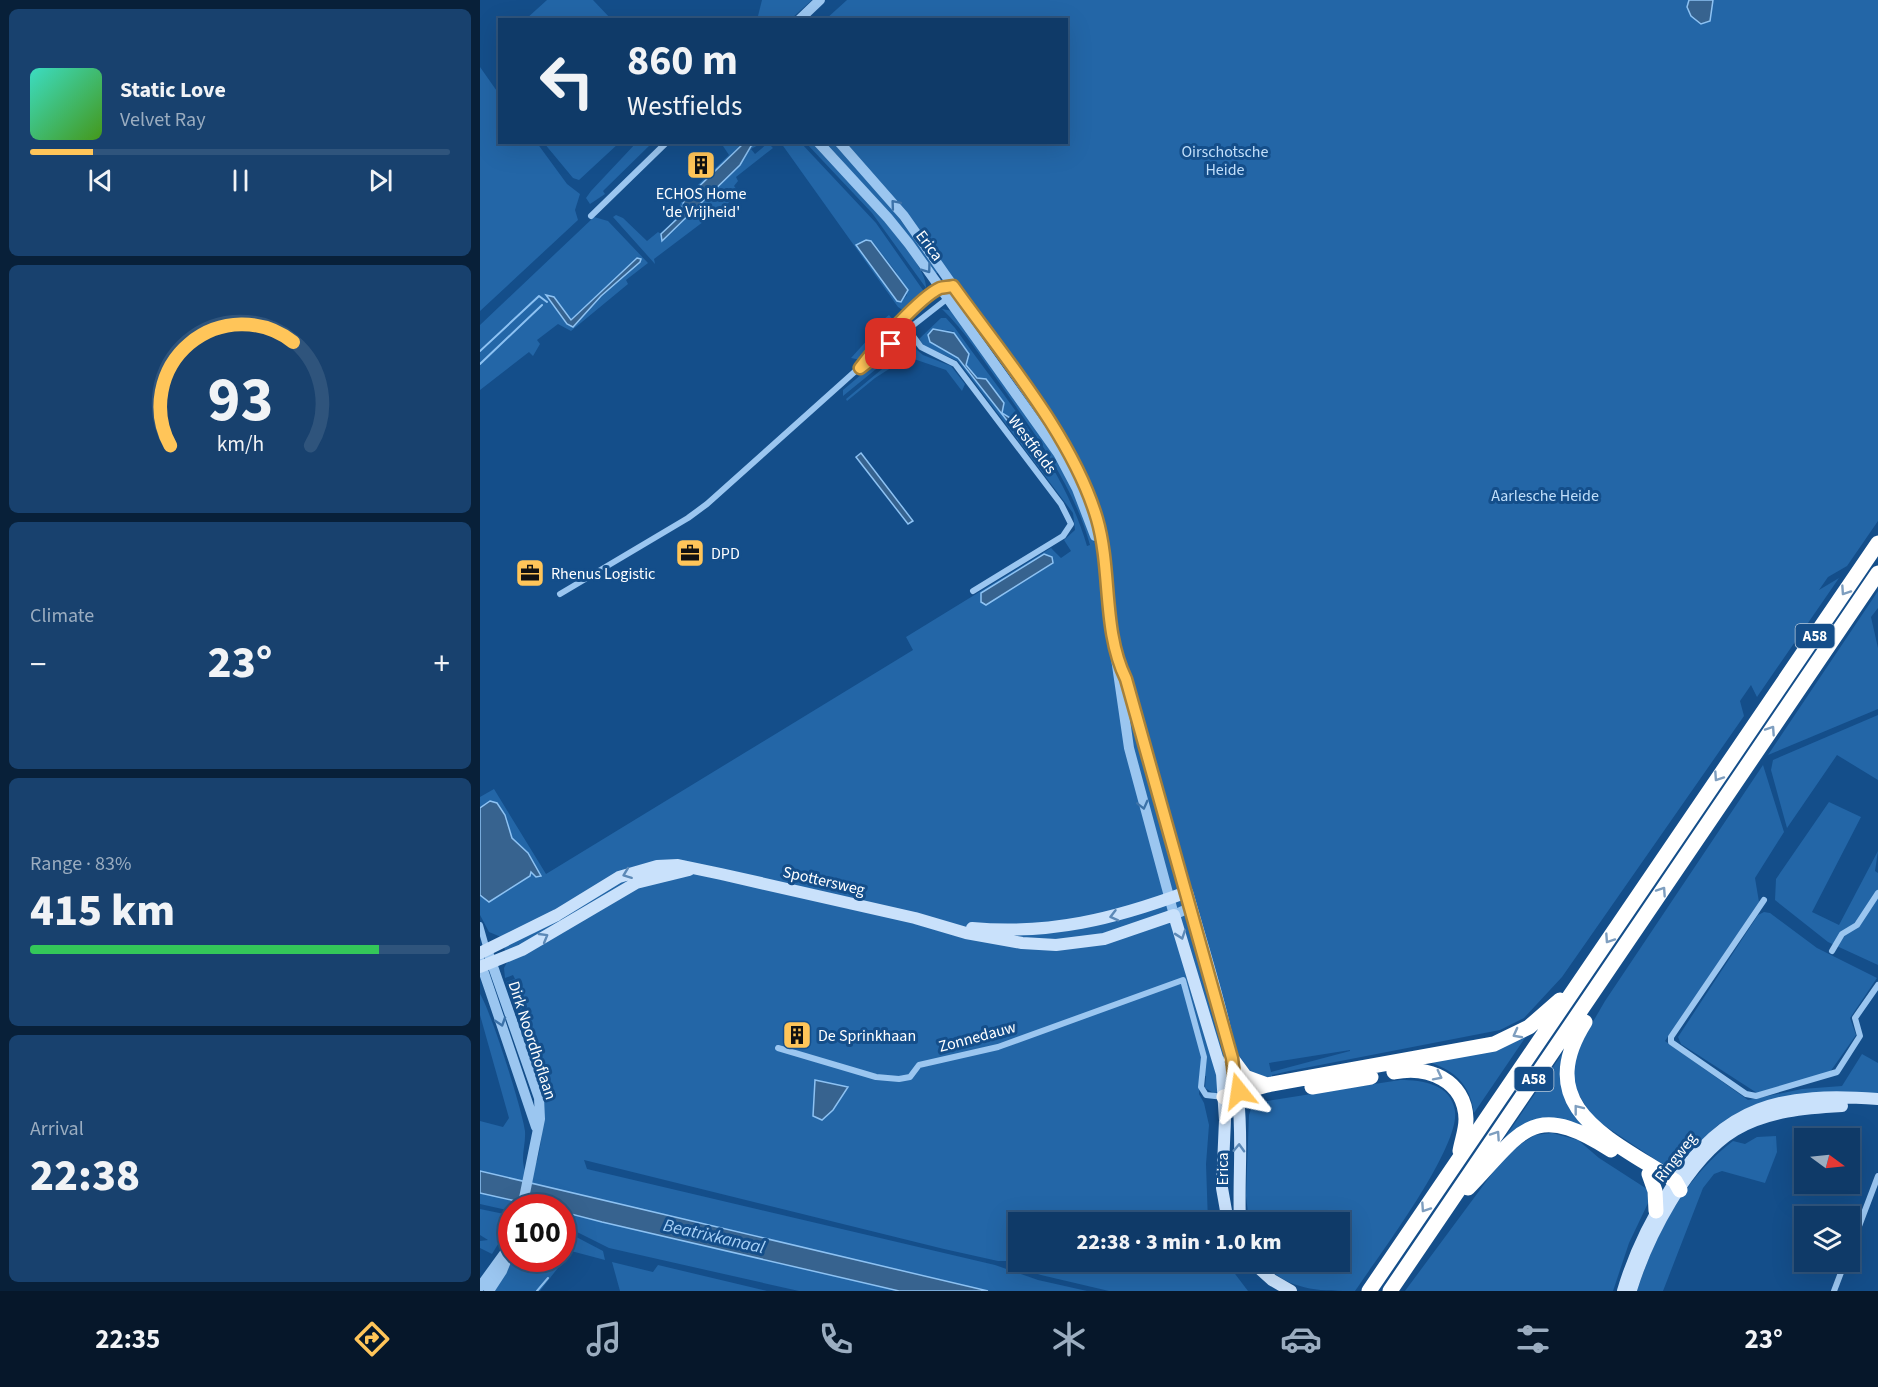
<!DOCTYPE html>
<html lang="en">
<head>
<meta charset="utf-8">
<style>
  :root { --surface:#0f3a68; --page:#18416e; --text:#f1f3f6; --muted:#9badc0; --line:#2f547c; --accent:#ffc559 }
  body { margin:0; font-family:"Source Sans 3",sans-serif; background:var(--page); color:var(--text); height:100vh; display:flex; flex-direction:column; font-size:22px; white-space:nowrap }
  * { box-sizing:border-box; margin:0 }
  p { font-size:20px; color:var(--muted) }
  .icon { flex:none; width:33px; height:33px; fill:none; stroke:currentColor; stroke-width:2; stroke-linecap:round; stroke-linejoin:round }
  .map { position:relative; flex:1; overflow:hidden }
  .sheet { display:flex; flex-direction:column; gap:9px; padding:9px; background:#082039; width:480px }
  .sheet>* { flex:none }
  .top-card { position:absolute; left:18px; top:18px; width:570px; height:126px; border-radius:0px; box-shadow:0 6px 24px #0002,0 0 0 2px var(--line); background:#0f3a68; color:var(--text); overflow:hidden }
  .needle { width:39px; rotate:105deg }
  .buttons { position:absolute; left:1314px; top:1128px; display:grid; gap:12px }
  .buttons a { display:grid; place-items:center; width:66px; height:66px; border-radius:0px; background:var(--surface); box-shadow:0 6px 24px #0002,0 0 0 2px var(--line); font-size:30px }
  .speed { position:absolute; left:18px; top:1194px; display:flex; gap:12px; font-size:30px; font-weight:700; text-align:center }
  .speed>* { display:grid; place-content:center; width:78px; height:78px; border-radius:50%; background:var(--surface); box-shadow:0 6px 24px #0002,0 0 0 2px var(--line); line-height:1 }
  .speed .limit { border:9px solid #d22; background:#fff; color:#111 }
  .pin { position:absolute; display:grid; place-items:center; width:51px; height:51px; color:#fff; margin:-26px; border-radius:12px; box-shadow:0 3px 9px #0006 }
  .me { position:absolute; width:66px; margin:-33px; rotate:345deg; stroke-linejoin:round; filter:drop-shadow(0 0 4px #0008) }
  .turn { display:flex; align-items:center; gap:21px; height:126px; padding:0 30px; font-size:27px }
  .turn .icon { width:78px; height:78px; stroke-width:2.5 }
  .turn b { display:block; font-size:42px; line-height:51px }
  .big { font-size:45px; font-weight:800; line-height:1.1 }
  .sheet .card { flex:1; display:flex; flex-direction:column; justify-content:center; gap:9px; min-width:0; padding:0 21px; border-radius:9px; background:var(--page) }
  .sheet .dial { align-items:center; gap:0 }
  .dial svg { height:156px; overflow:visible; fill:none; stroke:var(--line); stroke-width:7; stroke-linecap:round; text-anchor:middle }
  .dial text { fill:var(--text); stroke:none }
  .song { display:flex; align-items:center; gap:18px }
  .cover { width:72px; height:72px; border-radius:9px; background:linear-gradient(135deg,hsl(170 70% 55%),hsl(100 70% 35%)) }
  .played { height:6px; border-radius:3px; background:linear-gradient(90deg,var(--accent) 15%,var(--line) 15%) }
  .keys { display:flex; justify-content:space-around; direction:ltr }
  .heat { display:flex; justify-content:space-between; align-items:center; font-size:33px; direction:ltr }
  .charge { height:9px; border-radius:4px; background:linear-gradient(90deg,#34c759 83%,var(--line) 0) }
  .trip { position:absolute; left:528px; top:1212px; width:342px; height:60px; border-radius:0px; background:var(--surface); box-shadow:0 6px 24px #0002,0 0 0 2px var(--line); font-weight:800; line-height:60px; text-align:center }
  .tab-bar { display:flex; height:96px; justify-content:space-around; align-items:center; background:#06172a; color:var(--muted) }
  .tab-bar .icon { width:42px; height:42px }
  .tab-bar .active { color:var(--accent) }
  .tab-bar b { font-size:27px; color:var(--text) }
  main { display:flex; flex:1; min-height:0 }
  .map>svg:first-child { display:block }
  .green { fill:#2366a7; fill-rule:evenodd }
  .water { fill:#37638f; stroke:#8dc2f3; stroke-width:1.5 }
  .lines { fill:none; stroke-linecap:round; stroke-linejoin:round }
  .stream { stroke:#8dc2f3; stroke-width:2 }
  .minor { stroke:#9bc6f0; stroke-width:6 }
  .tertiary { stroke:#9bc6f0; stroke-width:10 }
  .secondary { stroke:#c9e1fb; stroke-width:12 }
  .motorway { stroke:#fff; stroke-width:15 }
  .oneway { stroke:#3c72a9 }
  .oneway2 { stroke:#7e9ebf }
  .oneway3 { stroke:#5c89b7 }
  .route-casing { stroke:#a6803a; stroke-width:15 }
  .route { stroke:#ffc559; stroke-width:10 }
  .labels { text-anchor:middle; stroke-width:6; stroke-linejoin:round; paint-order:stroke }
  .shield { fill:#144e8a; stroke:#b8cadc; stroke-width:1.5 }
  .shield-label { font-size:15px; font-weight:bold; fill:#fff }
  .park-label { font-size:16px; fill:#c1dffb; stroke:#144e8a }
  .poi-label { font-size:16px; fill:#fff; stroke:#144e8a; text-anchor:start }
  .street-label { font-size:16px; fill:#fff; stroke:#144e8a }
  .water-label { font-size:18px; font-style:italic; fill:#a6d0f7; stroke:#144e8a }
</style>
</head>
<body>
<main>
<section class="sheet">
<div class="card">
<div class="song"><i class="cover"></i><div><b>Static Love</b><p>Velvet Ray</p></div></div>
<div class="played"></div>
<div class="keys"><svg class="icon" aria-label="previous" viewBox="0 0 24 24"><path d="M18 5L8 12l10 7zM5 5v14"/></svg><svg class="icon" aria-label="pause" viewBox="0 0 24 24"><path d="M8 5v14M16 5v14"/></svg><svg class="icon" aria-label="next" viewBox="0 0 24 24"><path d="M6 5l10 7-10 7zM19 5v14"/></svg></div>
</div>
<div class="card dial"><svg viewBox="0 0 100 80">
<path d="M14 69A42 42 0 1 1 86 69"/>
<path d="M14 69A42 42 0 0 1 77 16" stroke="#ffc559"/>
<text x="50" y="56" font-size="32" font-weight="700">93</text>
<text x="50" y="72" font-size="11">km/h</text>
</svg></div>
<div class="card"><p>Climate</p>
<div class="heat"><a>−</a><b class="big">23°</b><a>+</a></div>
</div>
<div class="card"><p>Range · 83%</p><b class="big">415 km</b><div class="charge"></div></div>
<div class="card"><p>Arrival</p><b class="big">22:38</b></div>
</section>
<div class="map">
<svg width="1398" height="1291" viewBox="0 0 1398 1291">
  <rect width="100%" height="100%" fill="#144e8a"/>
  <path class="green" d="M67 0H113L131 19H46Z
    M282 0H332L311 19 277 20Z
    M367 0H1398V521L1367 566 1348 577 1339 590 1359 578 1277 697 1271 685 1260 701 1264 716 1082 977 1044 1018 1020 1030 809 1071 792 1075V1078L785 1079 763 1069 737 1074 738 1091 735 1094 725 1088 726 1076 720 1077 719 1094 724 1103 729 1125 726 1164 728 1222H538V1261H518L464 1249 104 1160 107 1169 515 1265 558 1280 607 1291H508L0 1171V1121L23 1127 29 1118 0 1015V994C11 1011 42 1109 45 1131 46 1146 40 1156 45 1171L57 1161C74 1097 47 1043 26 982L35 979 33 975 25 978 24 968 28 960 21 937 9 932 0 915V895L9 901 49 876 51 872 61 876 48 853 32 838 27 818 17 803 10 801 0 808V797L14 789 66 874 433 650 426 637 571 548 581 558 591 551 584 540 595 530 593 513 478 361 444 346 439 339 461 318H466L475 328C524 397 583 464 607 546L610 545C593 484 556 436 521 385 502 359 485 331 462 309L473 311C524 383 589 456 614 542L623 536 577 430 363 143 586 142V20L346 19ZM454 329 473 331 489 354 485 363 498 378 506 379 524 403 522 413C527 417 532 418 536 422 546 429 539 441 554 446L565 468ZM870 1050V1051L791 1072 789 1063Z
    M0 67 19 94 20 142 57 143 87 184 100 194 95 210 98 220 0 311Z
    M157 142 172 143 123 191 125 194 110 204 106 198 111 191Z
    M64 143H139L99 180 93 178Z
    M241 143H264L204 201 199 217 181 234 182 240 260 165 271 146 282 143 271 149 275 154 288 143 293 148 256 177 258 181 254 186 260 194 174 259 175 264 133 217 136 215 143 218 167 241 178 232 181 234 193 222 202 200 249 155Z
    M301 143H321L396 223 445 293 424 311 418 307ZM386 240 392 241 416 272 427 295 421 302 417 301 376 245Z
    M326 143H333C356 167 448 259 446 288L392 213Z
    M344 143H353L416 207 459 272 454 275Z
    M114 217 128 221 168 263 146 280 148 284 91 331 78 324 57 340 60 344 53 356 49 352 0 390V325Z
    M409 315 415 322 412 329 381 360 371 358 400 326 399 323Z
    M421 341 428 343 363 396V390Z
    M431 345 443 355 471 366 485 384 482 391 466 370 428 357 395 378 367 401 366 399Z
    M1398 591V608L1391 617 1398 648V709L1288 755Z
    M1398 715V780L1357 755 1307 828 1291 770 1293 760Z
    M1283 765 1304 832 1275 878 1279 902 1185 1041 1268 1100 1322 1089 1362 1086 1382 1054 1398 1063V1098L1259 1112 1238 1125 1194 1168H1188L1113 1118 1093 1085 1096 1051 1125 1001Z
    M1349 802 1381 817 1332 912 1359 925 1398 851 1395 871 1398 873V965L1348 942 1295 900 1296 879Z
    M1284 912 1290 913 1337 948 1397 978 1370 1018 1376 1035 1350 1072 1277 1093 1201 1044 1198 1037 1278 915Z
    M1047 1035 994 1113C990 1083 973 1069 945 1061Z
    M1088 1045 1083 1072 1117 1131 1084 1123 1018 1148Z
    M920 1080C943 1080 971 1084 975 1111 980 1148 898 1257 875 1291 840 1291 807 1291 783 1262H860V1222H769L766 1196 769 1115 772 1106 787 1101Z
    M1072 1133 1098 1140 1119 1158 1167 1189 1169 1201 1149 1243 1133 1291H925L1028 1152 1055 1135Z
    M1296 1136 1297 1152 1285 1183 1242 1171 1234 1174 1223 1188 1183 1291H1157C1175 1235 1205 1177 1253 1141L1265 1144 1277 1137Z
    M0 1193 63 1207 32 1208 31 1211 0 1204Z
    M0 1209 29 1215 23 1236 12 1254 0 1248V1241L8 1240 0 1235Z
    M82 1212 122 1222 419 1291H319L129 1248 83 1225Z
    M83 1230 123 1251 125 1260 91 1251 60 1291H12L32 1258H82Z
    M132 1262 173 1272 178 1265 287 1291H140Z
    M611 1262H746L768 1291H629L561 1275 533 1266C557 1262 594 1275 611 1262Z"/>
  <path class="water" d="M1209 0H1233L1230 21 1221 24 1211 16 1207 7Z
    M264 143H277L271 146 260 165 182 241 181 234 199 217 204 201Z
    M386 240 391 241 428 290 421 302 417 301 376 245Z
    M157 258 161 259 160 262 121 296 93 327 87 324 66 295 74 297 91 320Z
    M453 329 474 333 489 354 486 365 497 378 506 379 524 403 522 413 538 423 546 442C557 448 564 456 565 469L478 358 450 342 448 335Z
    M381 453 433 521 428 524 376 457Z
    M564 554 572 557 573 563 506 605 501 602V593Z
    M10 801 17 803 25 815 32 838 48 853 61 876 56 877 51 872 50 876 9 902 0 895V808Z
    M335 1080 368 1087 353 1110 342 1120 333 1116Z
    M0 1171 508 1291H419L122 1222 83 1212 82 1208 63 1207 0 1193Z"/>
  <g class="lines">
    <path class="stream" d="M0 351 59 296 67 302
      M0 364 62 305
      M57 1291 68 1278"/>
    <path class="minor" d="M111 216 187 142
      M422 321 441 347 475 364 581 504 591 524 583 536 493 591
      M383 365C397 345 439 298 459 288 463 287 469 287 473 286
      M80 594 208 518 227 504 380 367 468 298
      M1284 900 1191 1037V1042L1266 1094 1276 1096 1357 1072 1380 1036 1375 1018 1398 985
      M0 925 7 950
      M1352 951 1362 934 1377 925 1398 893
      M298 1048 396 1077 419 1079 430 1077 439 1065 518 1047 703 980 724 1057 721 1087 726 1095 744 1097
      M1370 1250 1398 1176
      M1354 1291 1365 1262"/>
    <path class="tertiary" d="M319 20 340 0
      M338 142 408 218 429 244 578 453 597 489 615 536
      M359 142 424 216 586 447 610 497 622 538 629 610 649 748 694 915 711 907
      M641 668 646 679 707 892
      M9 955 59 1098 60 1119 42 1208
      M0 961 56 1127
      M0 1287 32 1243
      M9 1291 22 1271 31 1249"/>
    <path class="secondary" d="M492 928C570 935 634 919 707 892 726 959 749 1029 758 1098 763 1139 758 1181 760 1222
      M0 953 77 915 139 877 177 866 198 865 241 874 435 918 486 933 542 943 576 945 624 939 694 915 742 1074 745 1120 742 1188 748 1222
      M0 967 42 950 156 883 209 870
      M772 1262 792 1280 811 1291
      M1151 1290C1167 1238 1207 1159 1255 1130 1287 1111 1326 1108 1362 1106
      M1143 1291C1154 1253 1170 1221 1191 1188 1245 1104 1302 1092 1398 1099"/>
    <path class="motorway" d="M1105 1022C1050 1109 1133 1140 1195 1181L1200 1190
      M751 1058 765 1077 787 1085
      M914 1072C947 1065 985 1080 986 1119 986 1130 982 1140 980 1151
      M832 1087 891 1077
      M744 1097 787 1085 1014 1044 1049 1027 1080 1000
      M1169 1174 1175 1191 1176 1211
      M988 1188C1042 1132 1052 1099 1131 1150
      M889 1291 1398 543
      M910 1291 1398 573"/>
  </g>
  <defs><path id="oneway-chevron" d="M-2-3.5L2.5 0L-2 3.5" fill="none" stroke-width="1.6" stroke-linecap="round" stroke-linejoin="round" transform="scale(1.5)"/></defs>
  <g class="oneway">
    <use href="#oneway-chevron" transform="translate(415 204) rotate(-130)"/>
    <use href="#oneway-chevron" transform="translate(447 269) rotate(54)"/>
    <use href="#oneway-chevron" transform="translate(663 805) rotate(76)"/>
    <use href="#oneway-chevron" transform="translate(21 1022) rotate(72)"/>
  </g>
  <g class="oneway2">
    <use href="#oneway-chevron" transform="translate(1365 591) rotate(124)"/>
    <use href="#oneway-chevron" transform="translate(1291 730) rotate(-56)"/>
    <use href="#oneway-chevron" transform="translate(1238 777) rotate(124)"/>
    <use href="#oneway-chevron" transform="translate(1182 891) rotate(-56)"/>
    <use href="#oneway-chevron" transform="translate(1129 939) rotate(124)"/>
    <use href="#oneway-chevron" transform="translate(1037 1034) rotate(152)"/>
    <use href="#oneway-chevron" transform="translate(958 1076) rotate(27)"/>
    <use href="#oneway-chevron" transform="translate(1098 1109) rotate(-128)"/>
    <use href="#oneway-chevron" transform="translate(1016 1135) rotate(-56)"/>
    <use href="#oneway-chevron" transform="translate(945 1208) rotate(124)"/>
  </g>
  <g class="oneway3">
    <use href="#oneway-chevron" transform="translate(147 874) rotate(159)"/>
    <use href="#oneway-chevron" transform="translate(634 916) rotate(165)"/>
    <use href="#oneway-chevron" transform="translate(701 935) rotate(71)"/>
    <use href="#oneway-chevron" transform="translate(64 937) rotate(-30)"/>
    <use href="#oneway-chevron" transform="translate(759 1148) rotate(-88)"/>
  </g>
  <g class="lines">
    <g class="route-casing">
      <path id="route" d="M411 344 380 368C394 349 440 297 460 288 463 287 469 287 473 286 523 356 593 437 617 519 632 571 622 630 646 679L752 1058 756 1092 759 1091"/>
    </g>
    <use href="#route" class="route"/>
  </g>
  <defs>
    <g id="building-square" transform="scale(1.5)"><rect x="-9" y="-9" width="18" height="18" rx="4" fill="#ffc559" stroke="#144e8a"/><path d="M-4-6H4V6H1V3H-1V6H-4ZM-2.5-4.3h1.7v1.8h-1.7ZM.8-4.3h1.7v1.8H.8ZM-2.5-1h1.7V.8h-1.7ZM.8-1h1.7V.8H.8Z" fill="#111"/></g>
    <g id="office-square" transform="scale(1.5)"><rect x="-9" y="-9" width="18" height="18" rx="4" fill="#ffc559" stroke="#144e8a"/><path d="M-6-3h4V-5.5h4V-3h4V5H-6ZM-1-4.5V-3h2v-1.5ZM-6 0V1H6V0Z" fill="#111"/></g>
  </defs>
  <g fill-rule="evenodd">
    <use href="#building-square" x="221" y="165"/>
    <use href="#office-square" x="210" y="553"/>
    <use href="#office-square" x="50" y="573"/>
    <use href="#building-square" x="317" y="1035"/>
  </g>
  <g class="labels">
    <g class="shield">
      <rect x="1315.5" y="624" width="39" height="24" rx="4.5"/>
      <rect x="1034.5" y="1067" width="39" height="24" rx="4.5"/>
    </g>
    <g class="shield-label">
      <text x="1335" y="641">A58</text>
      <text x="1054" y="1084">A58</text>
    </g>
    <g class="park-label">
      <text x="745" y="157">Oirschotsche<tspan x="745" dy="18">Heide</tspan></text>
      <text x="1065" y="501">Aarlesche Heide</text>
    </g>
    <g class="poi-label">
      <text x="221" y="199" text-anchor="middle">ECHOS Home<tspan x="221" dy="18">'de Vrijheid'</tspan></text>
      <text x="231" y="559">DPD</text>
      <text x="71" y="579">Rhenus Logistic</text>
      <text x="338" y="1041">De Sprinkhaan</text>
    </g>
    <g class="street-label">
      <text transform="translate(450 245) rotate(53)" y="6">Erica</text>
      <text transform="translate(553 444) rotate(53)" y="6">Westfields</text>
      <text transform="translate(344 880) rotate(13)" y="6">Spottersweg</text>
      <text transform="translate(497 1036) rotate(-15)" y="6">Zonnedauw</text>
      <text transform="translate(53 1040) rotate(72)" y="6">Dirk Noordhoflaan</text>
      <text transform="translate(1195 1157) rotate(-52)" y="6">Ringweg</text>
      <text transform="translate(742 1169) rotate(-90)" y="6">Erica</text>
    </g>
    <g class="water-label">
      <text transform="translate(234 1236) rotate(13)" y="6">Beatrixkanaal</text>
    </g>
  </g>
</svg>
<div class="buttons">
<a><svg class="needle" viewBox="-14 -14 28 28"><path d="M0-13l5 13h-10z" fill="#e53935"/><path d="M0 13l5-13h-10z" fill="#9badc0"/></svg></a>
<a><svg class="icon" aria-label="layers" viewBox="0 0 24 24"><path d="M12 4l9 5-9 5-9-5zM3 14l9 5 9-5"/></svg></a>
</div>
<div class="speed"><div class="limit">100</div></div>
<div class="pin" style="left:411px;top:344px;background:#d93025"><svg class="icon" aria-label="arrive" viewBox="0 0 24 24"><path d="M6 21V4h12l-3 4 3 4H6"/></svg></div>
<svg class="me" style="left:759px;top:1091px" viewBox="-20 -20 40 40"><path d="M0-17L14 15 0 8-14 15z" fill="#ffc559" stroke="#fff" stroke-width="4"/></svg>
<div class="trip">22:38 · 3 min · 1.0 km</div>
<div class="top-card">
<div class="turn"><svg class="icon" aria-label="left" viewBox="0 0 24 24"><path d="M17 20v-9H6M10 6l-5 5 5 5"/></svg><div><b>860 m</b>Westfields</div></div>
</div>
</div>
</main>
<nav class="tab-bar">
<b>22:35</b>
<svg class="icon active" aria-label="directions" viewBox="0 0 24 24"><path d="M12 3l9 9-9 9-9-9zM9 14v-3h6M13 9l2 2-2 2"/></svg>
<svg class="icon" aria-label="music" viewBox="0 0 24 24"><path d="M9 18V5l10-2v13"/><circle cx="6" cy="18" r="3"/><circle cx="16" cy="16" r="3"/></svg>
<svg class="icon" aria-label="phone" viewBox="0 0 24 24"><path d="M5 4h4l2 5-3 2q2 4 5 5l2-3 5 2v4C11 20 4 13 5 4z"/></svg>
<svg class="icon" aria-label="climate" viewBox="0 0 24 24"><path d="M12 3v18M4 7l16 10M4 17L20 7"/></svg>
<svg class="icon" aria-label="car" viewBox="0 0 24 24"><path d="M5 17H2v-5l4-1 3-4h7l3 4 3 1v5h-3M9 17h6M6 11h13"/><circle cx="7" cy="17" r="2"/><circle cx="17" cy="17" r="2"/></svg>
<svg class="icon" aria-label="filters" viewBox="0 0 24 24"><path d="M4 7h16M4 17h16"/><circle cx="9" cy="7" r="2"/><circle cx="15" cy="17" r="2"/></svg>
<b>23°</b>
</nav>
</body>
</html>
